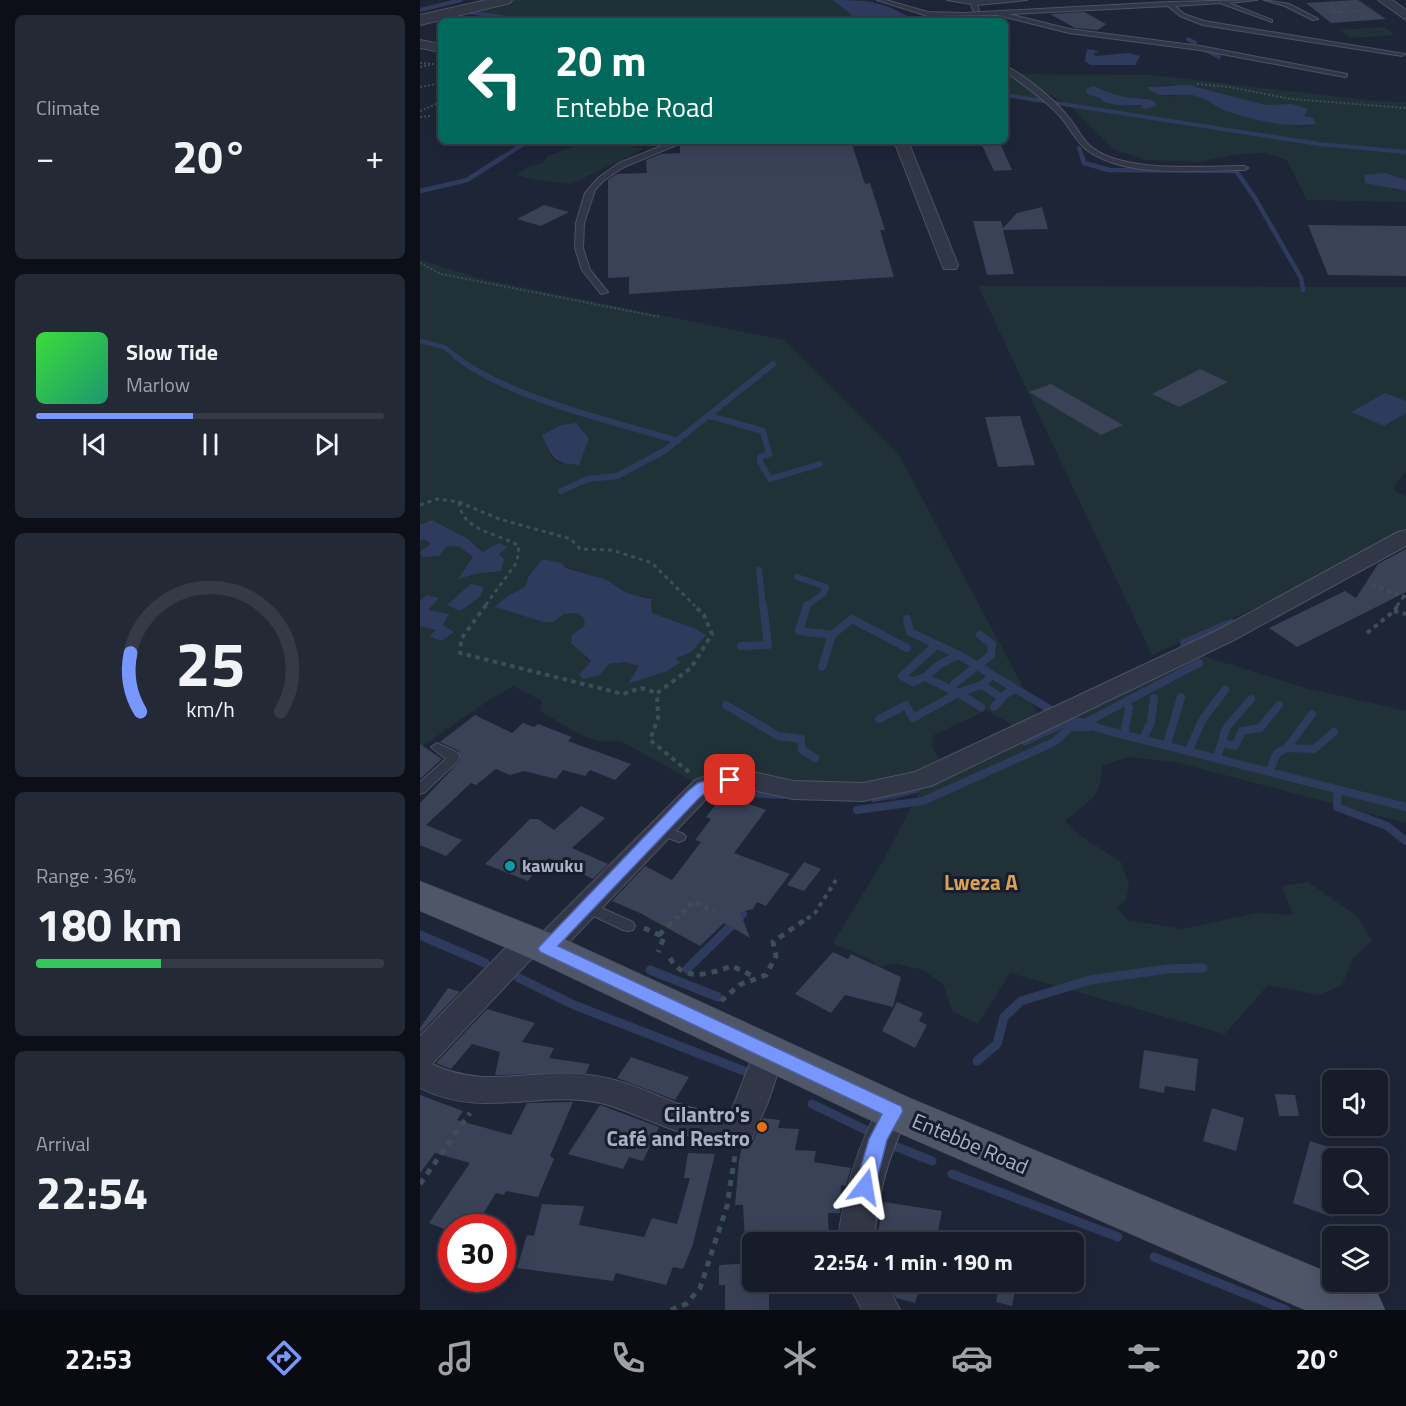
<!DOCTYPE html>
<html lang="en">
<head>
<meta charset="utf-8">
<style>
  :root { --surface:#161c29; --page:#232935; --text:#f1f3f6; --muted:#9ea1a8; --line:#353a46; --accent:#7797fe }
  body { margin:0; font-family:"Titillium Web",sans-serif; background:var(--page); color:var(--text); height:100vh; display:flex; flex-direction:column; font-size:22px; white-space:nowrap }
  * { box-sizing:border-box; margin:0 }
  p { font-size:20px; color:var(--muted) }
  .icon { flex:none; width:33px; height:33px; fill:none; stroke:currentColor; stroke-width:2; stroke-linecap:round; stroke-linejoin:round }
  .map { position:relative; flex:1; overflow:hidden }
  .drawer { display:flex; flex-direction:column; gap:15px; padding:15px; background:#0c0f17; width:420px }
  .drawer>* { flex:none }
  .guide { position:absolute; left:18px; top:18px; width:570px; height:126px; border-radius:9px; box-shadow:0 6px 24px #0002,0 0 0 2px var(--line); background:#00695c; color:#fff; overflow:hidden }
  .tools { position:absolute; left:902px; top:1070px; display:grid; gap:12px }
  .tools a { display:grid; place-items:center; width:66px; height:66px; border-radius:9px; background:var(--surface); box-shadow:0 6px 24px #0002,0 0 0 2px var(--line); font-size:30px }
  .speed { position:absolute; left:18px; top:1214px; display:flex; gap:12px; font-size:30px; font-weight:700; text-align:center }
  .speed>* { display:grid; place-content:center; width:78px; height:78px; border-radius:50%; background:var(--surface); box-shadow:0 6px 24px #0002,0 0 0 2px var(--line); line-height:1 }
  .speed .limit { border:9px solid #d22; background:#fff; color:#111 }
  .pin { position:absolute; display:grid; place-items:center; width:51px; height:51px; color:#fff; margin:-26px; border-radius:12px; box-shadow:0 3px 9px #0006 }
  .me { position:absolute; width:66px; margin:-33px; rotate:14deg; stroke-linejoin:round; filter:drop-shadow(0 0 4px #0008) }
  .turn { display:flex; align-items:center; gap:21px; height:126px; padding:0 18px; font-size:27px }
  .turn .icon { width:78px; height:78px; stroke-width:2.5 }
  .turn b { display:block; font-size:42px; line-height:51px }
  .big { font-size:45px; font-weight:700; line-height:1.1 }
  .drawer .tile { flex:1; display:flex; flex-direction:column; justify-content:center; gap:9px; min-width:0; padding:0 21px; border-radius:9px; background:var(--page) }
  .drawer .dial { align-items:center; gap:0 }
  .dial svg { height:156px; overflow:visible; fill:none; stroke:var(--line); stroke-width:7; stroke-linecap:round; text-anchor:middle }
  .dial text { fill:var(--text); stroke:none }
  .song { display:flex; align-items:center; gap:18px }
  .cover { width:72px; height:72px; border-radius:9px; background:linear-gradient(135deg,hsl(120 70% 55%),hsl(160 70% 35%)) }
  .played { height:6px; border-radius:3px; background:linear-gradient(90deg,var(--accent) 45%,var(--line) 45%) }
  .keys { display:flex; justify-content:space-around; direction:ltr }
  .heat { display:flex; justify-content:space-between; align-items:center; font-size:33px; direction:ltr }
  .charge { height:9px; border-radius:4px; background:linear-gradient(90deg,#34c759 36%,var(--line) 0) }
  .trip { position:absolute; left:322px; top:1232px; width:342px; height:60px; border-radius:9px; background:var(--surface); box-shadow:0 6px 24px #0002,0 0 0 2px var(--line); font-weight:700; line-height:60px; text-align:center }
  .tab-bar { display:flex; height:96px; justify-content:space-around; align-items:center; background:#090b10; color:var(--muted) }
  .tab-bar .icon { width:42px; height:42px }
  .tab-bar .current { color:var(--accent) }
  .tab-bar b { font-size:27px; color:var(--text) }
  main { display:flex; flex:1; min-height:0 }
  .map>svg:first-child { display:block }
  .green { fill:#203238; fill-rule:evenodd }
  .water { fill:#2f3b5d }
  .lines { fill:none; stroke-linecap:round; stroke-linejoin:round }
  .stream-far4 { stroke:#2f3b5d; stroke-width:4 }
  .stream-far3 { stroke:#2f3b5d; stroke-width:4.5 }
  .stream-far2 { stroke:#2f3b5d; stroke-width:6 }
  .stream-far1 { stroke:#2f3b5d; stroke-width:8 }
  .stream { stroke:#2f3b5d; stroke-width:9 }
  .building { fill:#3a4258 }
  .service-casing { stroke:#4c5263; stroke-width:2 }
  .minor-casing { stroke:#4c5263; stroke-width:2 }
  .tertiary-casing { stroke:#4c5263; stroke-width:2 }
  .primary-casing { stroke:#3b4151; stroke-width:1 }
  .path-far3 { stroke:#3d4f56; stroke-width:2; stroke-dasharray:2 2; stroke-linecap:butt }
  .path-far2 { stroke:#3d4f56; stroke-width:3; stroke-dasharray:4 4; stroke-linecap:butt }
  .path-far1 { stroke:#3d4f56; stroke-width:4; stroke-dasharray:4.5 4.5; stroke-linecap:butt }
  .path { stroke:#3d4f56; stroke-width:5; stroke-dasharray:6 6; stroke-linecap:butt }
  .service { fill:#323748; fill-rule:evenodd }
  .minor { fill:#323748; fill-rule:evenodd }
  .tertiary { fill:#323748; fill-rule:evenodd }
  .primary { fill:#4f5668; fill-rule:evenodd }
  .route { fill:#7797fe; stroke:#4d62a5; stroke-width:1.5 }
  .culture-dot { fill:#0f9aa8; stroke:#171d2c; stroke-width:2 }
  .food-dot { fill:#e8710a; stroke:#171d2c; stroke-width:2 }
  .labels { text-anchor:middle; stroke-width:6; stroke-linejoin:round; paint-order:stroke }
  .poi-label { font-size:18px; font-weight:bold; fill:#abb1c5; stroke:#171d2c; text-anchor:start }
  .quarter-label { font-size:21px; font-weight:bold; fill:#d9a152; stroke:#171d2c }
  .near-poi-label { font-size:21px; font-weight:bold; fill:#abb1c5; stroke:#171d2c; text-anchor:end }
  .near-street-label { font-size:21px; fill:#abb1c5; stroke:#171d2c }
</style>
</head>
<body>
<main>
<section class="drawer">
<div class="tile"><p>Climate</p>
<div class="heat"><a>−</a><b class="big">20°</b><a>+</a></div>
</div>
<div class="tile">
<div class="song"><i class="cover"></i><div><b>Slow Tide</b><p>Marlow</p></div></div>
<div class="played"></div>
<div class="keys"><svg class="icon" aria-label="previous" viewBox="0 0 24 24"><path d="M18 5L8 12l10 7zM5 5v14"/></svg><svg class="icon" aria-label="pause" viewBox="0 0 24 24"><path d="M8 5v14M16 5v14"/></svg><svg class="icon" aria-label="next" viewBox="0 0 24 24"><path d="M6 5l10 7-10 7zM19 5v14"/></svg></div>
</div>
<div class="tile dial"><svg viewBox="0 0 100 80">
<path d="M14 69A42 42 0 1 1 86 69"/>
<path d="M14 69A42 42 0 0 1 9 39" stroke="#7797fe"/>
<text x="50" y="56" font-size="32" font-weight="700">25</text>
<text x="50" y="72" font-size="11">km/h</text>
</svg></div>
<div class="tile"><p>Range · 36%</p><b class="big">180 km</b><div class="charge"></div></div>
<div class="tile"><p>Arrival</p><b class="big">22:54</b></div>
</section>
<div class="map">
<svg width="986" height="1310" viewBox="0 0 986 1310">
  <rect width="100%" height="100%" fill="#1e2537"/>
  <path class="green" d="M92 0H412L433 16 423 21H118L52 10Z
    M964 27 975 35 931 38 920 30Z
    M585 72 621 98 623 103 585 97Z
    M601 74 732 75 955 101 986 102V180L966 173 972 190 986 191V202L887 200 867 160 844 153 818 154 780 162 725 160 694 149 649 105 620 89ZM749 85 797 92 846 105 872 104 884 116 893 118 897 124 882 126 839 120 807 111 779 97 764 94 748 97 727 87ZM674 86C690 95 709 99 727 98L723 105H696L683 102Z
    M191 142 224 149 151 184 116 180 97 175 107 167 123 163 128 156 159 144Z
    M0 260 62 279 364 340 479 455 619 717 599 729 567 710 514 735 512 747 523 765 460 785H280L199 740C171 748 144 723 120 711L122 701 93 686 66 702 0 748V626L16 630 9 636 23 625 29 615 7 610 19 598 7 595 0 601V541L4 539C15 546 25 547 38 546L53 557 39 578 55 574 81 571 59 547 12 520 0 525ZM156 423 169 438 140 464 131 456 123 435ZM123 560 185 579 207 593 231 598 232 613 274 628 286 635 273 647 255 659 260 663 247 671 209 684 219 666 205 662 189 664 180 675C169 659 160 654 152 635L165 625V618L157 613 144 614 133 622H123L76 607 88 596 106 586 108 577Z
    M558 286 986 287V471L973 489 986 497V539L732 655Z
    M783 656 886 688 986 711V823L755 762 708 757 682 766C681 802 667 800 645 821L661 836 701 862 709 886 706 900 697 907 707 920 763 929 836 913 873 915 862 886 888 882 938 917 952 941 933 958 922 985 899 995 848 985 805 1034 590 973 558 1024 532 1011 523 984 503 970 473 963 457 968 453 961 413 943 463 861 499 792 470 801V793L655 716Z"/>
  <path class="water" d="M412 0C448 0 464 1 495 21H423L432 15Z
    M667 49 679 51 673 54 676 56 708 53 720 56 715 65H670L665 61Z
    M768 85 846 105 872 104 888 109 884 116 893 118 897 124C867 128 837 121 809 112 797 108 788 99 775 96 758 92 740 101 727 87Z
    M674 86C687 93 701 97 716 98 724 99 728 98 735 102L736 106 726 109 721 108 722 105H696L683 102 680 98 667 94 666 89Z
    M966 173 986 180V191L945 183 944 175Z
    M965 393 986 401V413L964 426 931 412Z
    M156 423 169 438 159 465C133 463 132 458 122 435L141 425Z
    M12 520 48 539 63 552 79 543 87 547 79 554 84 559 81 571 55 574 38 579 53 557 38 546 26 547 19 556 2 557 0 552 11 544 4 539 0 541V525Z
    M123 559 141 563 146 568 185 579 207 593 231 599 232 613 274 628 286 635 271 652 256 658 260 663 247 671 208 684 219 666 205 662 189 664 180 675 163 679 159 675 171 661 151 643 152 635 165 625 164 618 157 613 144 614 133 622H123L75 607 88 596 106 586 108 577Z
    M51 584 64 587 60 597 40 611 27 605Z
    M7 595 19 598 8 610 29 614 23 625 34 632 21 641 9 636 16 630 0 626V601Z"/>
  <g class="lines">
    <path class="stream-far4" d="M0 10 41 0
      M48 12 111 21
      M768 39 775 43
      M782 48 799 57
      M585 95 899 144 986 152
      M659 148 663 159
      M80 159 108 141"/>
    <path class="stream-far3" d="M662 157 664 163 689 170 816 171 835 198 881 278 883 290
      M0 191 47 180 83 157
      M0 341 24 347 37 357"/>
    <path class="stream-far2" d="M35 356C88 398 192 421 258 441
      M290 416 343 431 349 454 340 457V462L350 479 400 464
      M141 491 168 479 197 476 244 451 353 364
      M339 570 343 606
      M377 577 406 587 403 594 386 606"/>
    <path class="stream-far1" d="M387 605 379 631 412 635
      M487 619 490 632 539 655 631 710 627 712
      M764 643 811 623
      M321 646 348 645 343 605
      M402 667 412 635 432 619 487 648
      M572 675 562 685 582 698
      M505 677 520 664 539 655
      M534 684 571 655 572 644 560 635
      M306 705 358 736 381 739 382 750 395 758
      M561 707 538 693 562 685
      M574 707 586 694 595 689
      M459 719 486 705 493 718 538 693 505 677 493 682 482 676 516 645
      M658 721 685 730 986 807
      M665 723 779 663
      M704 735 709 708
      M723 739 731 722 734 698
      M605 741 648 721 660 722
      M802 743 815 746 822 731 840 728 859 705
      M747 744 761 697
      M867 748 894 749 914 732
      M769 750 782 720 805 690
      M797 758 806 728 831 699
      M849 772 857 753 867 748 892 714
      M918 790 917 807 967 826 986 841
      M308 792 362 795
      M454 798 496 789
      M437 810 503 801 634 742 651 727H668
      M318 919 323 914"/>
    <path class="stream" d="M0 935 65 963
      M267 969 320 917
      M230 970 298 997
      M99 978 154 1005 329 1073
      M557 1061 577 1044 584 1017 601 1001 670 980 747 969 783 968
      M392 1104 450 1132
      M477 1147 512 1161
      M532 1174 698 1237
      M734 1257 866 1310"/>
  </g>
  <path class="building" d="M934 0H938L966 19 911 23 886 3Z
    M664 12 686 24 678 30 655 28 630 14Z
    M349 141H431L445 184 450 183 465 230H460L474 277 209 294V277L188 278V180L197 174 227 173 226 160 241 154 260 153V146Z
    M560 141H579L592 170 574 171Z
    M124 205 149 212 121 226 97 219Z
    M622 207 628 229 583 230 594 274 567 275 553 221H581L583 228 597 213Z
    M888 225 986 226V276L908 275Z
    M780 369 808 382 759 407 732 394Z
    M631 384 703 425 681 435 609 392Z
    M600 416 615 465 578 467 565 417Z
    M986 549V592L877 647 849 628 925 591 936 598 958 564Z
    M55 715 92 733 103 723 114 727 118 724 152 737 148 741 211 764 195 780 170 770 165 776 143 770 136 779 104 771 90 775 76 769 56 785 51 783 6 825 42 840 26 856 0 845V803L40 761 39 751 20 742Z
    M0 744 22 759 1 778H0Z
    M303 795 346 810 314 853 370 874 346 906 337 902 333 909 320 912 330 938 304 923 280 946 220 913 192 901 225 866 252 880 281 842 275 840 291 819 286 817Z
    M161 806 185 818 152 848 188 864 173 879 129 858 119 865 108 881 65 864 110 819H118L134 830Z
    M384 862 401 869 384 891 367 885Z
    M413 952 428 959 431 954 481 977 473 1007 425 995 411 1013 375 994Z
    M28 988 40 992 0 1033V1028Z
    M477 1002 503 1013 499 1021 507 1025 495 1048 462 1031Z
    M67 1009 115 1023 102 1042 134 1048 129 1058 170 1064 166 1073 75 1075 80 1052 52 1044 31 1069 16 1063Z
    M724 1050 778 1059 775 1091 745 1086 744 1093 719 1088Z
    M211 1057 269 1077 255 1100 197 1078Z
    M855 1094 875 1095 879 1116H859Z
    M0 1095 43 1111 37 1120 91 1135 107 1103 153 1102 130 1156 134 1159 118 1197 86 1191 84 1195 76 1193 55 1227H32V1232L9 1223 50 1163 15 1153 0 1173Z
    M180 1105 239 1127 223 1161 209 1157 203 1169 148 1154Z
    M792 1108 824 1118 816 1151 783 1141Z
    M343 1118 360 1120 358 1128 379 1129 375 1150 396 1151 394 1162 431 1168 426 1186 421 1185 420 1213H408L409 1242H325L323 1205H315L319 1161 322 1146 332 1144Z
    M890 1141 912 1148V1217L873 1203Z
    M268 1153 295 1154 273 1244 263 1269 253 1267 246 1285 196 1273 193 1281 97 1268 107 1235 114 1236 122 1204 164 1206 159 1225 224 1237 232 1218 257 1224 270 1178H264Z
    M464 1202 522 1211 516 1242H456Z
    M333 1263V1281H349V1310H305V1285H299V1265Z
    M474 1281H502L495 1303 476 1298 471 1289Z
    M580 1281H597L592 1306 576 1302Z"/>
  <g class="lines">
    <g class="service-casing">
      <path id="service" d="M457 0H466L508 12 544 13 749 2 837 0 809 3 852 20V22L800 3 755 6 764 14 784 21 985 54 982 56 783 25 760 16 748 6 589 14 649 29 780 46 927 74V76L925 77 780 50 649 33 577 15 517 16 514 18Z
        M527 0H607L557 5 559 10 556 12 553 10 551 4Z
        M844 0 869 4 898 19 893 20 865 6Z
        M585 66C605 75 635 100 649 118 656 126 660 136 668 144 698 174 783 166 824 166L828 168 824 170C778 170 705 179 667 150 655 141 649 125 638 114 623 98 603 85 585 71Z
        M254 141H266L204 167 183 181 175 190 164 223 163 248 170 270 188 292 181 294 162 270 155 248 156 223 165 193 178 178 199 163Z
        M17 743 38 753 39 756 38 761 5 792 0 794V782L26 759 11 747Z
        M239 825 264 834 266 837 264 840 259 842 234 833 232 830 234 827Z
        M166 901 213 922 215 926 213 930 208 931 203 930 161 910 159 906 161 902Z"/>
    </g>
    <g class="minor-casing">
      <path id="minor" d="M958 0H972L986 10V20Z
        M0 40 21 44V52L0 48Z
        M474 141H488L538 265 536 269H524L522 265Z
        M986 530V546L814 640 511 786 443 801 373 799 324 788 293 792 136 956 126 959 115 955 12 1064C65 1090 114 1068 169 1075 199 1078 228 1092 256 1103 273 1109 291 1112 309 1117L337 1045 348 1041 359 1045 364 1054 348 1102 330 1143C295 1155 218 1112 181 1103 118 1089 64 1120 0 1088V1036L100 933 110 930 121 934 275 780 298 772 324 770 373 781 443 783 495 772 798 630 978 532Z
        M474 1097 486 1101 490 1111C469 1154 457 1194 454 1242H418C423 1191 438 1146 462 1101Z
        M427 1281H465L480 1310H442Z"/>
    </g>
    <g class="tertiary-casing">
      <path id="tertiary" d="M66 0H92L90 3 0 25V15Z"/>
    </g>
    <g class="primary-casing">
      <path id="primary" d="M0 881 140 937 490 1098 912 1274V1281H928L958 1294 965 1310H885L458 1124 112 959 0 911Z"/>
    </g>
    <path class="path-far3" d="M911 7 921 13 912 12 915 11
      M921 12 939 11
      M940 17 947 16
      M0 63 13 64 0 67
      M777 84 809 87 871 99 986 108
      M0 87 21 83
      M0 111 21 102
      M0 117 10 116
      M0 263 21 274 240 317"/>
    <path class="path-far2" d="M39 502C42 532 77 532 99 546L97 562 65 606
      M0 505 17 499 39 502 79 519 151 539 160 549 192 550 232 563 275 606
      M952 585 986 597
      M977 606 984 596"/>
    <path class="path-far1" d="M66 605 41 639 40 653 203 694 221 688 237 693
      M974 611 986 614
      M947 633 974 611 978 605
      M269 772 230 740 238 718 237 693 271 668 292 634 284 615 274 605
      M256 919 272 903H278L294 912
      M387 919 395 913 416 880"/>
    <path class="path" d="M224 928 244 937 238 952
      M239 935 257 917
      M250 958C264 983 289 974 312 966L335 977
      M301 1001 319 985 346 975 356 956 353 942 389 917
      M0 1184 50 1113
      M251 1310 266 1304 280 1288 307 1206 315 1155"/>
    <use href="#service" class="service"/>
    <use href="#minor" class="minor"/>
    <use href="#tertiary" class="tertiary"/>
    <use href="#primary" class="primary"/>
  </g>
  <path class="route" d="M310 774 317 780 315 783 289 790 279 798 138 946 481 1106 483 1111 467 1140 455 1187 452 1193 445 1195 438 1193 435 1187 449 1139 462 1114 120 952 118 948 268 791 278 783Z"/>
  <circle class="culture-dot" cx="90" cy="866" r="6"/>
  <circle class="food-dot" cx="342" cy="1127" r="6"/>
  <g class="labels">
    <g class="poi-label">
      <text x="102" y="872">kawuku</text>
    </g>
    <g class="quarter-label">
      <text x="561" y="890">Lweza A</text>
    </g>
    <g class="near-poi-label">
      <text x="330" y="1122">Cilantro's<tspan x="330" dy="24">Café and Restro</tspan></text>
    </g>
    <g class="near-street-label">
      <text transform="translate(550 1144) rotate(23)" y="7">Entebbe Road</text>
    </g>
  </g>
</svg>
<div class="tools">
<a><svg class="icon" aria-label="sound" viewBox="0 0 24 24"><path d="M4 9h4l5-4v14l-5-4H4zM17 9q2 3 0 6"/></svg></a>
<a><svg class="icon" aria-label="search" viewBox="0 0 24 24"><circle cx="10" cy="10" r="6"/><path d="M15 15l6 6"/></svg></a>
<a><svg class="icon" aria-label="layers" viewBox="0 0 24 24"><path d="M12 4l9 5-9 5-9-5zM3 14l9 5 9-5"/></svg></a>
</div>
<div class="speed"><div class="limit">30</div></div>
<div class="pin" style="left:310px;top:780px;background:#d93025"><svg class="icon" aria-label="arrive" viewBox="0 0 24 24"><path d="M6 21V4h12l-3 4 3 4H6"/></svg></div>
<svg class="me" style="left:445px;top:1187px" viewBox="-20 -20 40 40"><path d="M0-17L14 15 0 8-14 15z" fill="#7797fe" stroke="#fff" stroke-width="4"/></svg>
<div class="trip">22:54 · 1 min · 190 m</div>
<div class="guide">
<div class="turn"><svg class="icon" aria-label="left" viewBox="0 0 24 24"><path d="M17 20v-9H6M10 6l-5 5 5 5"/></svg><div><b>20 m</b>Entebbe Road</div></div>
</div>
</div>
</main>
<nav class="tab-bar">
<b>22:53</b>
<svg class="icon current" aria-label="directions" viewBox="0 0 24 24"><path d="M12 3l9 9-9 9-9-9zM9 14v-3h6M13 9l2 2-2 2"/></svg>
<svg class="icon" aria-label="music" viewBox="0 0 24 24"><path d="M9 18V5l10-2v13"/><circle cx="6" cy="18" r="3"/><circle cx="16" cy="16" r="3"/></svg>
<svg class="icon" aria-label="phone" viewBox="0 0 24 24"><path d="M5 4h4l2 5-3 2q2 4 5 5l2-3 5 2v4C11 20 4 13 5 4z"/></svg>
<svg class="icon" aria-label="climate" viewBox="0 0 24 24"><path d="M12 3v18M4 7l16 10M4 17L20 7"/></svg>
<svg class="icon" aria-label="car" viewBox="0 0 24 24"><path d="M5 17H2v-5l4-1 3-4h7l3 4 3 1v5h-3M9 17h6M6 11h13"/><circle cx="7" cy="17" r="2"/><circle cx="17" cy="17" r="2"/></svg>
<svg class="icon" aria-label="filters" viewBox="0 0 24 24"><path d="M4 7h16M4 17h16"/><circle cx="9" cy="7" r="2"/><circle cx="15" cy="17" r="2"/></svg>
<b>20°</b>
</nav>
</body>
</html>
